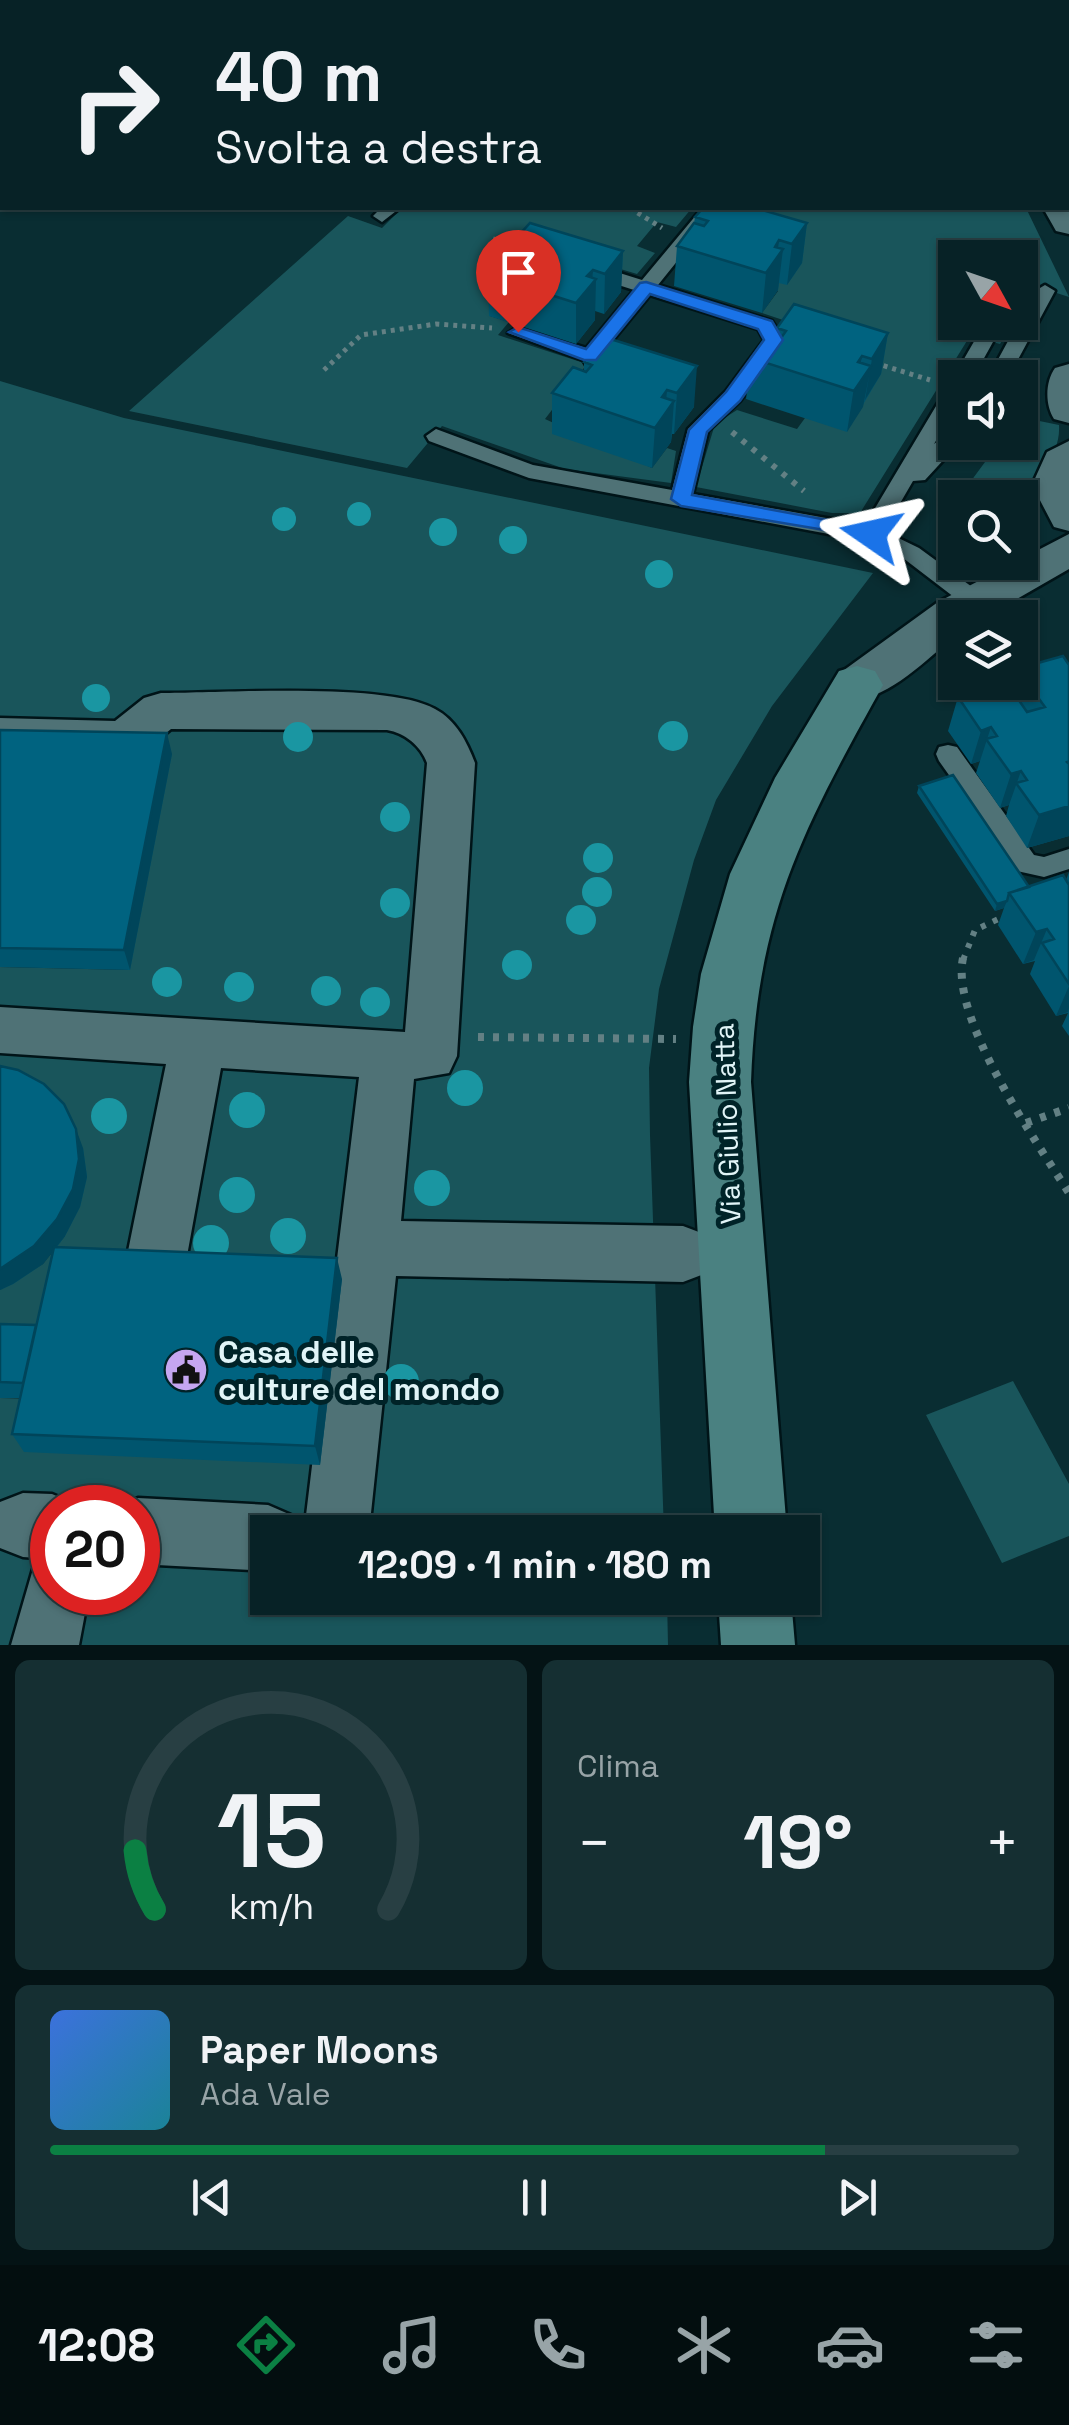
<!DOCTYPE html>
<html lang="it">
<head>
<meta charset="utf-8">
<style>
  :root { --surface:#072226; --page:#152f32; --text:#f1f3f6; --muted:#98a4a7; --line:#283f43; --accent:#0b8043 }
  body { margin:0; font-family:"Space Grotesk",sans-serif; background:var(--page); color:var(--text); height:100vh; display:flex; flex-direction:column; font-size:38px; white-space:nowrap }
  * { box-sizing:border-box; margin:0 }
  p { font-size:32px; color:var(--muted) }
  .icon { flex:none; width:55px; height:55px; fill:none; stroke:currentColor; stroke-width:2; stroke-linecap:round; stroke-linejoin:round }
  .map { position:relative; height:1645px; overflow:hidden }
  .side { display:flex; flex-direction:column; gap:15px; padding:15px; background:#041315; flex:1 }
  .side>* { flex:none }
  .banner { position:absolute; left:0px; top:0px; width:1070px; height:210px; box-shadow:0 2px 8px #0004,0 0 0 2px var(--line); background:#072226; color:var(--text); overflow:hidden }
  .needle { width:65px; rotate:130deg }
  .tools { position:absolute; left:938px; top:240px; display:grid; gap:20px }
  .tools a { display:grid; place-items:center; width:100px; height:100px; border-radius:0px; background:var(--surface); box-shadow:0 2px 8px #0004,0 0 0 2px var(--line); font-size:50px }
  .speed { position:absolute; left:30px; top:1485px; display:flex; gap:20px; font-size:50px; font-weight:700; text-align:center }
  .speed>* { display:grid; place-content:center; width:130px; height:130px; border-radius:50%; background:var(--surface); box-shadow:0 2px 8px #0004,0 0 0 2px var(--line); line-height:1 }
  .speed .limit { border:15px solid #d22; background:#fff; color:#111 }
  .pin { position:absolute; display:grid; place-items:center; width:85px; height:85px; color:#fff; margin:-102px -42px; border-radius:50% 50% 50% 0; rotate:-45deg; box-shadow:0 0 10px #0007 }
  .pin .icon { rotate:45deg }
  .me { position:absolute; width:110px; margin:-55px; rotate:281deg; stroke-linejoin:round; filter:drop-shadow(0 0 8px #0008) }
  .turn { display:flex; align-items:center; gap:35px; height:210px; padding:0 50px; font-size:45px }
  .turn .icon { width:130px; height:130px; stroke-width:2.5 }
  .turn b { display:block; font-size:70px; line-height:85px }
  .big { font-size:75px; font-weight:700; line-height:1.1 }
  .side .widget { flex:1; display:flex; flex-direction:column; justify-content:center; gap:15px; min-width:0; padding:0 35px; border-radius:15px; background:var(--page) }
  .side .dial { align-items:center; gap:0 }
  .dial svg { height:260px; overflow:visible; fill:none; stroke:var(--line); stroke-width:7; stroke-linecap:round; text-anchor:middle }
  .dial text { fill:var(--text); stroke:none }
  .song { display:flex; align-items:center; gap:30px }
  .cover { width:120px; height:120px; border-radius:15px; background:linear-gradient(135deg,hsl(220 70% 55%),hsl(190 70% 35%)) }
  .played { height:10px; border-radius:5px; background:linear-gradient(90deg,var(--accent) 80%,var(--line) 80%) }
  .keys { display:flex; justify-content:space-around; direction:ltr }
  .heat { display:flex; justify-content:space-between; align-items:center; font-size:55px; direction:ltr }
  .side .tiles { flex:1; display:grid; gap:15px; grid-template-columns:1fr 1fr }
  .widget:last-child { grid-column:span 2 }
  .trip { position:absolute; left:250px; top:1515px; width:570px; height:100px; border-radius:0px; background:var(--surface); box-shadow:0 2px 8px #0004,0 0 0 2px var(--line); font-weight:700; line-height:100px; text-align:center }
  .menu { display:flex; height:160px; justify-content:space-around; align-items:center; background:#030e0f; color:var(--muted) }
  .menu .icon { width:70px; height:70px }
  .menu .current { color:var(--accent) }
  .menu b { font-size:45px; color:var(--text) }
  .map>svg:first-child { display:block }
  .green { fill:#19555b; fill-rule:evenodd }
  .lines { fill:none; stroke-linecap:round; stroke-linejoin:round }
  .lane-casing { stroke:#001418; stroke-width:5 }
  .street-casing { stroke:#001418; stroke-width:5 }
  .secondary-casing { stroke:#001418; stroke-width:5 }
  .path-far2 { stroke:#638084; stroke-width:5; stroke-dasharray:4 5; stroke-linecap:butt }
  .path-far1 { stroke:#638084; stroke-width:6; stroke-dasharray:5 8; stroke-linecap:butt }
  .path { stroke:#638084; stroke-width:8; stroke-dasharray:6 9; stroke-linecap:butt }
  .lane { fill:#4f7276; fill-rule:evenodd }
  .street { fill:#4f7276; fill-rule:evenodd }
  .secondary { fill:#4a8181; fill-rule:evenodd }
  .tree { fill:#1a96a2 }
  .wall { fill:#00556e }
  .shaded-wall { fill:#00455a }
  .building { fill:#006380; stroke:#00455a; stroke-width:2.5 }
  .route { fill:#1a73e8; stroke:#114b97; stroke-width:2.5 }
  .labels { text-anchor:middle; stroke-width:10; stroke-linejoin:round; paint-order:stroke }
  .street-label { font-size:28px; fill:#e1f4f7; stroke:#002328 }
  .near-poi-label { font-size:32px; font-weight:bold; fill:#e1f4f7; stroke:#002328; text-anchor:start }
</style>
</head>
<body>
<div class="map">
<svg width="1069" height="1645" viewBox="0 0 1069 1645">
  <rect width="100%" height="100%" fill="#092d32"/>
  <path class="green" d="M402 208H692L676 227 657 222 637 246 655 253 637 274 597 262 490 316 509 322 498 335 587 364 545 419 652 468 667 448 676 451 671 483 565 469 442 426 407 468 129 411 348 216 382 228Z
    M731 208H1026L1069 297 1035 286 1020 311V258H955V322L1013 323 1000 344 970 336 860 513H832L696 487 715 424 737 410 797 429 805 418 862 406 851 403 801 326 762 313 778 291Z
    M0 381 124 418 873 573 772 706 716 800 694 860 659 989 649 1068 650 1135 664 1532H268V1598H667L668 1645H0V1398L35 1399 48 1341 0 1340V1290L43 1264 65 1236 0 1083V967L130 970 0 751ZM52 1508H138V1592H52Z
    M1020 417 1059 425C1061 457 1035 474 1035 506L1020 522V498L960 496 999 443 1020 442Z
    M1013 1381 1069 1484V1536L1002 1563 926 1415Z"/>
  <g class="lines">
    <g class="lane-casing">
      <path id="lane" d="M381 208H400L382 222 373 216Z
        M702 208H720L658 285 772 321 784 340 740 401 708 431 693 494 865 525 945 391 955 384V409L934 444 955 428V442H960L925 480 913 481 884 531 919 548 983 595 986 601 983 607H967L903 558 866 541 529 478 429 441 426 436 436 429 533 465 672 490 688 429 726 391 764 340 758 329 650 295 600 356V365H586L583 360 508 333 518 327 586 348 634 290 584 274V266L591 264 642 280Z
        M1045 285 1055 291 1008 378H988L1035 291Z
        M983 336 993 342 973 378H955V381L953 378 976 338Z
        M948 745 957 747 1034 855 1044 857 1069 849V869L1044 877 1017 871 939 761 936 754 939 747Z"/>
    </g>
    <g class="street-casing">
      <path id="street" d="M930 0H962L963 2H931Z
        M967 0H999V2H967Z
        M1069 199V234L1056 231 1043 208H1068Z
        M1069 364V423L1054 419C1045 405 1045 382 1055 368Z
        M1069 441V531L1054 527 1032 485 1047 452Z
        M1069 534V569L984 618H955V637C924 660 880 710 840 697L833 685 840 673 938 602Z
        M161 693C223 693 388 682 435 709 456 720 467 742 475 763L457 1056 449 1073 414 1079 401 1221 683 1226 704 1234 713 1254 704 1274 683 1282 396 1276 369 1532H304L359 1077 221 1068 187 1256 178 1276 157 1284 136 1276 127 1256 166 1064 0 1053V1007L405 1032 427 763C421 746 405 733 387 730L171 729 142 753 125 758 0 754V718L115 721 144 698Z
        M23 1493 52 1494 75 1504 76 1508H52V1559L23 1557 0 1548V1502Z
        M138 1498 268 1505 291 1515 298 1532H268V1571L138 1564V1508H116Z
        M52 1560V1592H89L79 1645H11L33 1569Z"/>
    </g>
    <g class="secondary-casing">
      <path id="secondary" d="M857 666 875 671 883 685C803 829 757 913 751 1082L787 1532H715L689 1082 693 1027 701 974 730 874 775 778 839 671Z
        M718 1598H791L795 1645H721Z"/>
    </g>
    <path class="path-far2" d="M630 208 662 228
      M493 239 516 246
      M875 363 930 380
      M324 370 361 335 436 324 492 328"/>
    <path class="path-far1" d="M732 432 804 491
      M963 960 975 930 1007 915"/>
    <path class="path" d="M963 958C950 1019 1036 1141 1069 1193
      M478 1037 676 1039
      M1026 1123 1069 1108"/>
    <use href="#lane" class="lane"/>
    <use href="#street" class="street"/>
    <use href="#secondary" class="secondary"/>
  </g>
  <g class="tree">
    <circle cx="359" cy="514" r="12"/>
    <circle cx="284" cy="519" r="12"/>
    <circle cx="443" cy="532" r="14"/>
    <circle cx="513" cy="540" r="14"/>
    <circle cx="659" cy="574" r="14"/>
    <circle cx="96" cy="698" r="14"/>
    <circle cx="673" cy="736" r="15"/>
    <circle cx="298" cy="737" r="15"/>
    <circle cx="395" cy="817" r="15"/>
    <circle cx="598" cy="858" r="15"/>
    <circle cx="597" cy="892" r="15"/>
    <circle cx="395" cy="903" r="15"/>
    <circle cx="581" cy="920" r="15"/>
    <circle cx="517" cy="965" r="15"/>
    <circle cx="167" cy="982" r="15"/>
    <circle cx="239" cy="987" r="15"/>
    <circle cx="326" cy="991" r="15"/>
    <circle cx="375" cy="1002" r="15"/>
    <circle cx="465" cy="1088" r="18"/>
    <circle cx="247" cy="1110" r="18"/>
    <circle cx="109" cy="1116" r="18"/>
    <circle cx="432" cy="1188" r="18"/>
    <circle cx="237" cy="1195" r="18"/>
    <circle cx="288" cy="1236" r="18"/>
    <circle cx="211" cy="1243" r="18"/>
    <circle cx="401" cy="1382" r="18"/>
  </g>
  <path class="wall" d="M1068 2H1069V38L1068 37Z
    M1068 60 1069 62V118L1068 117Z
    M695 217 807 223 802 263 787 285 779 283 778 290 762 313 674 286 677 246 694 223Z
    M510 245 623 251 621 292 604 314 595 311V320L576 344 489 316 488 275 510 252Z
    M777 328 888 333 881 374 847 432 746 399 751 358 776 336Z
    M604 337 694 407 674 434H672L671 442 652 468 552 434V393L584 371V362Z
    M1069 665V836L1027 848 1006 816 1009 805 1000 808 976 773 980 761 971 764 948 731 958 697 1011 689 1013 682H1020V668Z
    M0 730 172 754 130 970 0 967Z
    M919 786 1029 887 1066 880 1069 872V1036L1062 1026 1068 1013 1056 1016 1030 974 1035 961 1023 964 998 925 1004 908 995 911 917 793Z
    M0 1066 83 1148 87 1177 80 1207 65 1236 57 1247 342 1279 320 1465 24 1452 12 1434 20 1398H0V1324L36 1325 52 1252 43 1264 13 1284 0 1290Z"/>
  <path class="shaded-wall" d="M2 122V138H0V123Z
    M807 223 802 263 787 285 792 244Z
    M779 240 777 258 783 249 778 290 762 313 766 273 775 247Z
    M623 251 621 292 604 314 605 274Z
    M593 270 592 283 596 279 595 320 576 344V303L587 276Z
    M888 333 881 374 865 400 872 359Z
    M862 356 856 388 871 366 863 407 847 432 858 362Z
    M697 366 694 407 674 434 677 393Z
    M667 390 665 414 674 401 671 442 652 468 655 428 662 397Z
    M991 727 980 761 971 764 981 731Z
    M167 733 172 754 130 970 124 950Z
    M1021 771 1009 805 1000 808 1011 774Z
    M1069 806V836L1027 848 1039 815Z
    M1007 901 1004 908 995 911 997 904Z
    M1047 929 1034 960 1023 964 1036 932Z
    M1069 986V1008L1068 1012 1056 1016Z
    M76 1129 83 1148 87 1177 80 1207 65 1236 43 1264 13 1284 0 1290V1269Z
    M337 1258 342 1279 320 1465 315 1446Z"/>
  <path class="building" d="M88 0H131L132 2H89Z
    M598 0H621L631 2H596Z
    M733 0H831L829 2H731Z
    M2 99V122L0 123V100Z
    M703 208H755L807 223 792 244 779 240 775 247 783 249 766 273 677 246 694 223 704 226 708 221 695 217Z
    M530 223 623 251 605 274 593 270 587 276 596 279 576 303 488 275 509 252 517 255 522 249 510 245Z
    M794 304 888 333 872 359 862 356 858 362 871 366 854 391 751 358 768 334 781 338 786 331 777 328Z
    M604 337 697 366 677 393 667 390 662 397 674 401 655 428 552 393 573 367 586 372 592 365 584 362Z
    M1063 656 1069 665V761L1067 762 1069 764V806L1039 815 1016 783 1027 780 1021 771 1011 774 986 739 997 736 991 727 981 731 958 697 1007 683 1027 712 1045 707 1020 673V668Z
    M0 730 167 733 124 950 0 948Z
    M953 775 1029 887 1009 893 1007 901 997 904 919 786Z
    M1063 875 1069 885V984L1042 943 1054 939 1047 929 1036 932 1009 893Z
    M0 1066 18 1070 44 1084 64 1104 76 1129 79 1159 73 1189 57 1219 34 1246 0 1269Z
    M54 1247 337 1258 315 1446 12 1434Z
    M0 1324 36 1325 23 1383 0 1382Z"/>
  <path class="route" d="M646 282 772 321 783 340 740 401 707 432 692 495 871 528 878 530V539L681 506 671 499 689 430 726 392 764 340 758 329 650 294 596 360H584L509 332 518 327 586 349 640 283Z"/>
  <defs>
    <g id="civic-disc" transform="scale(2.25)"><circle r="9.5" fill="#c5a6f0" stroke="#002328"/><path d="M-.6-6.5H3V-4.5H.6V-3L4-1V1h2V6H-6V1h2V-1L-.6-3ZM-1.2 2.5V6h2.4V2.5Z" fill="#111"/></g>
  </defs>
  <g fill-rule="evenodd">
    <use href="#civic-disc" x="186" y="1370"/>
  </g>
  <g class="labels">
    <g class="street-label">
      <text transform="translate(727 1124) rotate(-92)" y="10">Via Giulio Natta</text>
    </g>
    <g class="near-poi-label">
      <text x="218" y="1363">Casa delle<tspan x="218" dy="37">culture del mondo</tspan></text>
    </g>
  </g>
</svg>
<div class="tools">
<a><svg class="needle" viewBox="-14 -14 28 28"><path d="M0-13l5 13h-10z" fill="#e53935"/><path d="M0 13l5-13h-10z" fill="#98a4a7"/></svg></a>
<a><svg class="icon" aria-label="sound" viewBox="0 0 24 24"><path d="M4 9h4l5-4v14l-5-4H4zM17 9q2 3 0 6"/></svg></a>
<a><svg class="icon" aria-label="search" viewBox="0 0 24 24"><circle cx="10" cy="10" r="6"/><path d="M15 15l6 6"/></svg></a>
<a><svg class="icon" aria-label="layers" viewBox="0 0 24 24"><path d="M12 4l9 5-9 5-9-5zM3 14l9 5 9-5"/></svg></a>
</div>
<div class="speed"><div class="limit">20</div></div>
<div class="pin" style="left:518px;top:332px;background:#d93025"><svg class="icon" aria-label="arrive" viewBox="0 0 24 24"><path d="M6 21V4h12l-3 4 3 4H6"/></svg></div>
<svg class="me" style="left:871px;top:534px" viewBox="-20 -20 40 40"><path d="M0-17L14 15 0 8-14 15z" fill="#1a73e8" stroke="#fff" stroke-width="4"/></svg>
<div class="trip">12:09 · 1 min · 180 m</div>
<div class="banner">
<div class="turn"><svg class="icon" aria-label="right" viewBox="0 0 24 24"><path d="M7 20v-9h11M14 6l5 5-5 5"/></svg><div><b>40 m</b>Svolta a destra</div></div>
</div>
</div>
<section class="side">
<div class="tiles">
<div class="widget dial"><svg viewBox="0 0 100 80">
<path d="M14 69A42 42 0 1 1 86 69"/>
<path d="M14 69A42 42 0 0 1 8 51" stroke="#0b8043"/>
<text x="50" y="56" font-size="32" font-weight="700">15</text>
<text x="50" y="72" font-size="11">km/h</text>
</svg></div>
<div class="widget"><p>Clima</p>
<div class="heat"><a>−</a><b class="big">19°</b><a>+</a></div>
</div>
<div class="widget">
<div class="song"><i class="cover"></i><div><b>Paper Moons</b><p>Ada Vale</p></div></div>
<div class="played"></div>
<div class="keys"><svg class="icon" aria-label="previous" viewBox="0 0 24 24"><path d="M18 5L8 12l10 7zM5 5v14"/></svg><svg class="icon" aria-label="pause" viewBox="0 0 24 24"><path d="M8 5v14M16 5v14"/></svg><svg class="icon" aria-label="next" viewBox="0 0 24 24"><path d="M6 5l10 7-10 7zM19 5v14"/></svg></div>
</div>
</div>
</section>
<nav class="menu">
<b>12:08</b>
<svg class="icon current" aria-label="directions" viewBox="0 0 24 24"><path d="M12 3l9 9-9 9-9-9zM9 14v-3h6M13 9l2 2-2 2"/></svg>
<svg class="icon" aria-label="music" viewBox="0 0 24 24"><path d="M9 18V5l10-2v13"/><circle cx="6" cy="18" r="3"/><circle cx="16" cy="16" r="3"/></svg>
<svg class="icon" aria-label="phone" viewBox="0 0 24 24"><path d="M5 4h4l2 5-3 2q2 4 5 5l2-3 5 2v4C11 20 4 13 5 4z"/></svg>
<svg class="icon" aria-label="climate" viewBox="0 0 24 24"><path d="M12 3v18M4 7l16 10M4 17L20 7"/></svg>
<svg class="icon" aria-label="car" viewBox="0 0 24 24"><path d="M5 17H2v-5l4-1 3-4h7l3 4 3 1v5h-3M9 17h6M6 11h13"/><circle cx="7" cy="17" r="2"/><circle cx="17" cy="17" r="2"/></svg>
<svg class="icon" aria-label="filters" viewBox="0 0 24 24"><path d="M4 7h16M4 17h16"/><circle cx="9" cy="7" r="2"/><circle cx="15" cy="17" r="2"/></svg>
</nav>
</body>
</html>
